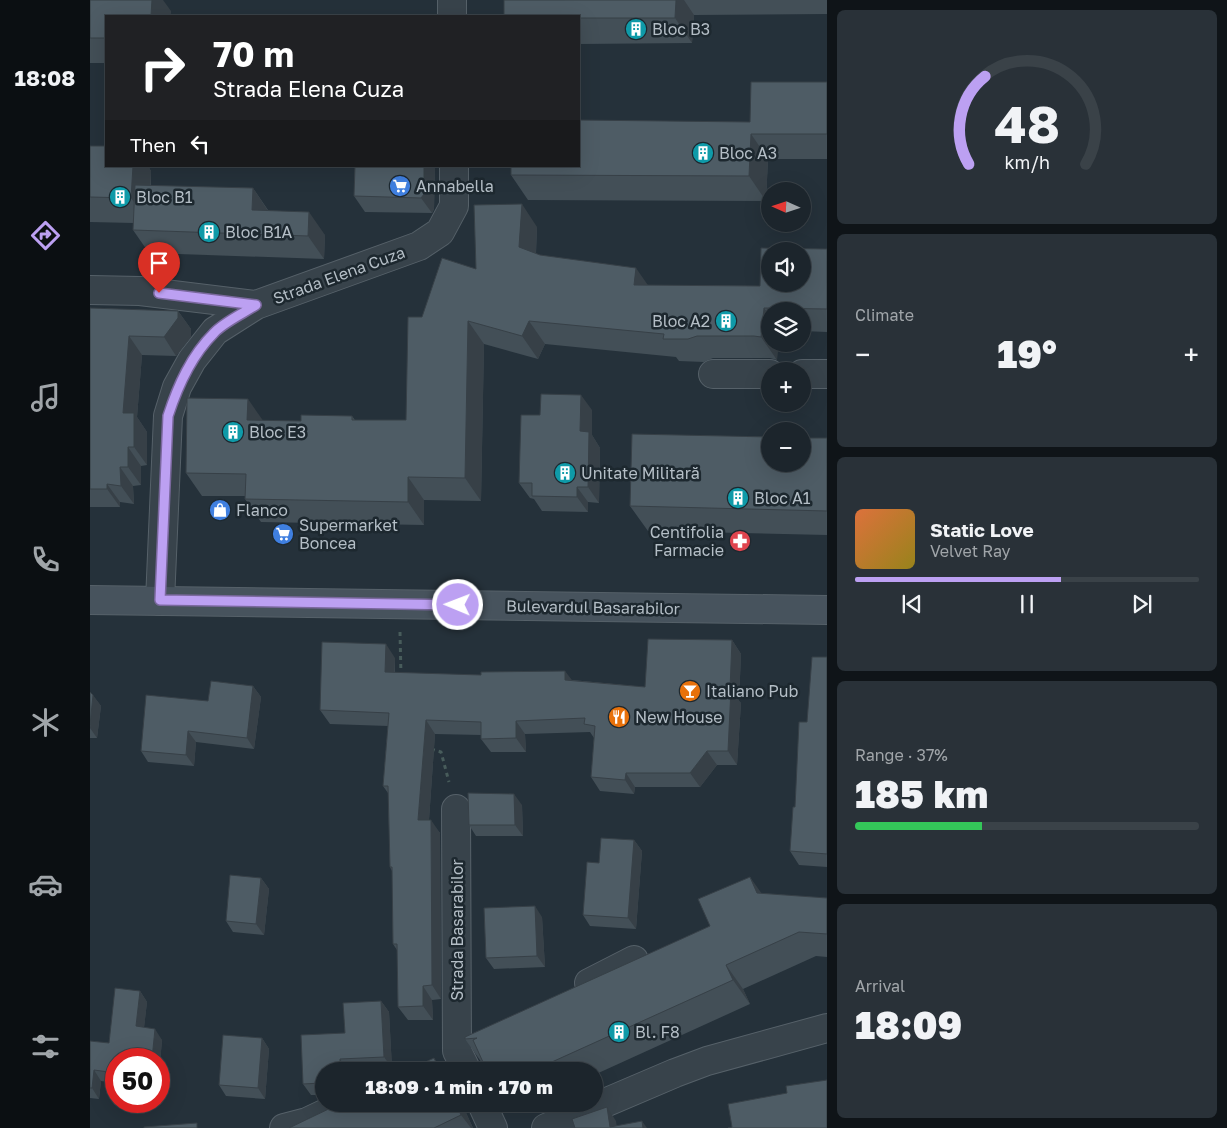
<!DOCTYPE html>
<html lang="en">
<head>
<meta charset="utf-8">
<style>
  :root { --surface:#1c252c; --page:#293138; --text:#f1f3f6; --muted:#a0a5a9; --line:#3a4248; --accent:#bca0f2 }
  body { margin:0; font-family:"Golos Text",sans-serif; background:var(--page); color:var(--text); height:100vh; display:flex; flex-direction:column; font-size:19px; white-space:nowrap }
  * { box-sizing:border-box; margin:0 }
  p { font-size:16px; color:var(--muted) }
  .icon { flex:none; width:28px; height:28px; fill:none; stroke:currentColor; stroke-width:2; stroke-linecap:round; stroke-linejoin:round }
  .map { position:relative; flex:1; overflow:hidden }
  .drawer { display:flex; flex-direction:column; gap:10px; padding:10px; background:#0f1418; width:400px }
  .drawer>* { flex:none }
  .banner { position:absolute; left:15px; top:15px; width:475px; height:152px; border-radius:0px; box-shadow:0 5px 20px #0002,0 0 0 1px var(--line); background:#202124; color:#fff; overflow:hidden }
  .needle { width:32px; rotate:273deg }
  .controls { position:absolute; left:671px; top:182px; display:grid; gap:10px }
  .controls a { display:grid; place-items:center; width:50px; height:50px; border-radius:50%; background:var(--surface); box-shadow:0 5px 20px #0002,0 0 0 1px var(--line); font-size:25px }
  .speed { position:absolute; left:15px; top:1048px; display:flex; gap:10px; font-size:25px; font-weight:700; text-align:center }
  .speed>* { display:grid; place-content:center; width:65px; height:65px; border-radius:50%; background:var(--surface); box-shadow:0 5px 20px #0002,0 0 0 1px var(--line); line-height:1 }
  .speed .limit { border:8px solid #d22; background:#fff; color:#111 }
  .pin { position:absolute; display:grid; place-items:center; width:42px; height:42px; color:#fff; margin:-51px -21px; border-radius:50% 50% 50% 0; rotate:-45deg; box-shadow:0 0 5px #0007 }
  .pin .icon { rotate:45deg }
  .me { position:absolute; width:55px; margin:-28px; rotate:271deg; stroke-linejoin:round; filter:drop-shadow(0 0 4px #0008) }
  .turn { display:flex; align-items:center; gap:18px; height:105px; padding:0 25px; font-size:22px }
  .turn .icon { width:65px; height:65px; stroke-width:2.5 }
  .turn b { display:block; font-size:35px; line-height:42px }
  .then { display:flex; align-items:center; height:48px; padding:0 25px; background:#0003; gap:10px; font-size:19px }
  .big { font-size:38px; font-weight:800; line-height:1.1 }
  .drawer .tile { flex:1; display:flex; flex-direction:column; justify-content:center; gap:8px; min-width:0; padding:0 18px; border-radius:8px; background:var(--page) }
  .drawer .dial { align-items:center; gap:0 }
  .dial svg { height:130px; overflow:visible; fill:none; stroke:var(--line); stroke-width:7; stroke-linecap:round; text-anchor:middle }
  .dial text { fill:var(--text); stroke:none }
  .song { display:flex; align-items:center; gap:15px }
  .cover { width:60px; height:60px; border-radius:8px; background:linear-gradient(135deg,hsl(20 70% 55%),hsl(50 70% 35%)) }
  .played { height:5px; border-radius:2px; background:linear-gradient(90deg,var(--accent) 60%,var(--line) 60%) }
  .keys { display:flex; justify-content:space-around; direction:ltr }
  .heat { display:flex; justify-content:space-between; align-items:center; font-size:28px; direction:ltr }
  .charge { height:8px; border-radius:4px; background:linear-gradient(90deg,#34c759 37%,var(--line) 0) }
  .trip { position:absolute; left:225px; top:1062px; width:288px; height:50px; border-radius:25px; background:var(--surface); box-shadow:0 5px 20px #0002,0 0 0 1px var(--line); font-weight:800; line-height:50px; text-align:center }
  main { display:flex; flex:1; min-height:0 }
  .tabs { display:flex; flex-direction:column; width:90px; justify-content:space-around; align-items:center; background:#0b0f12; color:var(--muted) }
  .tabs .icon { width:35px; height:35px }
  .tabs .active { color:var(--accent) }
  .tabs b { font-size:22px; color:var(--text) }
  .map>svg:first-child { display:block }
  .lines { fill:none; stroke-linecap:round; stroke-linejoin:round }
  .street-casing { stroke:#566169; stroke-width:30 }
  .secondary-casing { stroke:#566169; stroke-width:30 }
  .path { stroke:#485c5b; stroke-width:3; stroke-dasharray:4 4; stroke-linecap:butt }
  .street { stroke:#38434b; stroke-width:28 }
  .secondary { stroke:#47535d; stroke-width:28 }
  .wall { fill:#434f57 }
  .shaded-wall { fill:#374047 }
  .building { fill:#4e5c65; stroke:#374047; fill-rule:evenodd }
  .route-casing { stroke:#7a689d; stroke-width:12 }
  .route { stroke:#bca0f2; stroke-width:9 }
  .labels { text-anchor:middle; stroke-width:5; stroke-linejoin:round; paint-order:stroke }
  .poi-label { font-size:16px; fill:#b4bec6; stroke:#1d282f; text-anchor:start }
  .street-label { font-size:16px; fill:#b4bec6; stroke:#1d282f }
</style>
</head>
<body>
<main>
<nav class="tabs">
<b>18:08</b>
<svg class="icon active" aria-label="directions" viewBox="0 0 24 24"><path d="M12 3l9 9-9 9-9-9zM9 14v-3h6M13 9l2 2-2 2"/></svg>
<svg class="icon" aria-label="music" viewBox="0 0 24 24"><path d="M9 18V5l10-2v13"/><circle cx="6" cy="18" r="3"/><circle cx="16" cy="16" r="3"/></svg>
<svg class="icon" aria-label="phone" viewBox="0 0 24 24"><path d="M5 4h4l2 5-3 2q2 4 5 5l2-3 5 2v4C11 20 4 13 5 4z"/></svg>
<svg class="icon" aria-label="climate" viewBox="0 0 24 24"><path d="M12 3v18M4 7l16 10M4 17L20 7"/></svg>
<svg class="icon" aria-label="car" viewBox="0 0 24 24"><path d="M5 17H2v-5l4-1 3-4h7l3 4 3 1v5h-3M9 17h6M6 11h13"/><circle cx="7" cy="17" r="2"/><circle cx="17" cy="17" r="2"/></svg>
<svg class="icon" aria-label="filters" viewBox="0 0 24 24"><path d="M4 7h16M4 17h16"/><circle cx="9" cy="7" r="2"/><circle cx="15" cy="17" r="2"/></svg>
</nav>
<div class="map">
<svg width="737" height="1128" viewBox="0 0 737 1128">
  <rect width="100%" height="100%" fill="#25313a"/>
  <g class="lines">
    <g class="street-casing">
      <path id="street" d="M362 0V16
        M0 290 50 291 166 305
        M623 374H680
        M712 374H737
        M70 601 78 416 87 387 102 360 125 331 166 305 329 246 350 232 364 206V166
        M366 809 367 1051 377 1071
        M499 983 544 960
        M392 1104 403 1128
        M194 1128 217 1122 255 1104
        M456 1128 585 1073 617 1061 737 1028"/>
    </g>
    <g class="secondary-casing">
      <path id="secondary" d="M0 600 737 610"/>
    </g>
    <path class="path" d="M310 632 311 676
      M341 749 351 752 359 782"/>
    <use href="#street" class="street"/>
    <use href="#secondary" class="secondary"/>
  </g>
  <path class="wall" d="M0 0 81 11 80 16H16V63H0Z
    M414 0H737V14L604 15 602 43 489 44V16Z
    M737 82V159H678L676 201 438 200 421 175 660 122Z
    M0 146 16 166H58L61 171V186L163 188 178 210 235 235 234 259 59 253 43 230 44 223 0 222Z
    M265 166H345L344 209 342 213 275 212 264 196Z
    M447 227 446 254 558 285 670 286 737 249V332L712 331V311H680V344L687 360 680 358H623L614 362 589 361 586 357 455 344 448 359 394 344 391 501 334 500V525L171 522 155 499V496H112L96 473 173 421H211L262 416 265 420H316L332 317 386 269Z
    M0 308 88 311 101 329V337L86 356 52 355 47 417 57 432V465L51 466V485L43 486 44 504 30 502V507H0Z
    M502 410V435L510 448 509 503 498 502V512L452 511 444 499 440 498 429 483 450 415Z
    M737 438V535L558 531 540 506Z
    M642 640 651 654 649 701 651 703 647 765H627L610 787H545L544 794 510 791 501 777 504 738 500 732 435 734 436 752H401L391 739V735L345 734 339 820 350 833 351 999 342 1000 343 1020H318L308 1007 307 950 303 944 302 871 300 867 298 793 293 786 298 726 240 724 230 710 305 658V673L482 680 555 687Z
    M737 657V867L709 865 700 851 705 807Z
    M163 686 171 697 164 749 106 742 104 766 58 762 51 751 118 701Z
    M0 692 11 706 7 738H0Z
    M432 805 433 836H386L379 825Z
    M544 840 552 851 546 929 500 926 493 915 509 863Z
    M171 878 179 889 174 935 143 932 136 921Z
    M672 894 737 898V957L726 956 653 989 660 1004 504 1075V1071H397L393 1063H392L375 1039 620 926Z
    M452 917 455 967 404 969 396 958Z
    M50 991 57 1002 54 1027 72 1040 69 1074V1059H26V1083L11 1081 9 1099 0 1098V1041L19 1043Z
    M291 1001 299 1012 302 1068 257 1070V1071H234V1095H221L213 1084 255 1033Z
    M172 1038 179 1049 175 1099 136 1096 129 1085Z
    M249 1104H372L383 1128H199Z
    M415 1104H441L421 1112Z"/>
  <path class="shaded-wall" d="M62 0H73L81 11 80 16H61Z
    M586 0H594L604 15 602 43 585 18Z
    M661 134 678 159 676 201 659 176Z
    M43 166H58L61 171 59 223 41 198Z
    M334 166H345L344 209 342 213 331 198Z
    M163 188 178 211 162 210Z
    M432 204 447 227 445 270 429 247Z
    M219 212 235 235 234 259 218 236Z
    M546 268 562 291 544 285Z
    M674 308 680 316V344H689L687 360 671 337Z
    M88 311 101 329V337L86 356 74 337Z
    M378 321 394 344 391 501 375 478Z
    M439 321 455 344 448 359 432 336Z
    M39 336 52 355 47 417 57 432V465L44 447 33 413Z
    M491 395 502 410V435L510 448 509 503 498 487 490 431Z
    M158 399 174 422 157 420Z
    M38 447 51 466V485L38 467Z
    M30 467 43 486 44 504 31 486Z
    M318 477 334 500V525L318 502Z
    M17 484 30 502V507L17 489Z
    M487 487 498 502V512L487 497Z
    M642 640 651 654 649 701 651 703 647 765 638 751Z
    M296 644 305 658 304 686 295 672Z
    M475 671 485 684 475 680Z
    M163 686 171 697 164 749 157 738Z
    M3 695 11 706 7 738 0 728Z
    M336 720 345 734 338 834 328 820Z
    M426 721 435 734 436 752 426 738Z
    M98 731 106 742 104 766 96 755Z
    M617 751 627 765 610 787 600 773Z
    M536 773 545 787 544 794 535 780Z
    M424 794 432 805 433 836 425 825Z
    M341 820 350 833 351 999 342 985Z
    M544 840 552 851 546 929 538 918Z
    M660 877 677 901 667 893Z
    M171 878 179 889 174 935 166 924Z
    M445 906 452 917 455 967 447 956Z
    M636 965 653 989 660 1004 643 980Z
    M333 986 342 1000 343 1020 333 1006Z
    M50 991 57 1002 53 1037 46 1026Z
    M291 1001 299 1012 302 1068 294 1057Z
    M65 1029 72 1040 69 1074V1059H62Z
    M172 1038 179 1049 175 1099 168 1088Z
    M344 1058 353 1071H350Z
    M250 1059 257 1070V1071H250Z
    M4 1070 11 1081 9 1099 2 1088Z
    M366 1104H372L383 1128H381L371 1115Z
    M517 1107 526 1121 527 1128H520Z
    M552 1121 557 1128H553Z"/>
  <path class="building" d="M0 0H62L61 16H16V38H0Z
    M414 0H586L585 18H489V16H414Z
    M661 82H737V134H661L659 176 421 175V166H489V120L660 122Z
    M0 146H16V166H43L41 198 0 197Z
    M265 166H334V194L331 198 264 196Z
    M45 185 163 188 162 210 219 212 218 236 43 230Z
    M432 204 429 247 450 255 546 268 544 285 670 286 671 248 737 249V309L674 308 671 337 664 336H607L598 339H573L574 334 439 321 432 336 378 321 375 478 318 477V502L155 499 156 474 96 473 97 398 158 399 157 420 211 421V415L262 416V420H316L318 317H332L352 258 386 269 384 205ZM680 251H712V284H680Z
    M0 308 88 311V318L74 337 39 336 33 413H44V447H38V467H30L31 486 17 484V489H0Z
    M451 394 491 395 490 431 499 432 498 487H487V497L442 496V483H429L431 415H450Z
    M542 434 680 437V464H712V438H737V511L540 506Z
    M558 639 642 640 640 689H641L638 751H617L600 773H536L535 780 501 777 505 726 494 724 495 718 426 721V738L391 739V722L336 720 328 820H341L342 985 333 986V1006L308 1007 307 944H303L302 867H300L298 786H293L299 713 230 710 232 642 296 644 295 672 391 675V672L475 671V680L555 687Z
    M722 657H737V854L700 851 703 807H705L709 722H717Z
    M121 681 163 686 157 738 98 731 96 755 51 751 56 695 118 701Z
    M0 692 3 695 0 725Z
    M378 793 424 794 425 825H379Z
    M511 838 544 840 538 918 493 915 497 862 509 863Z
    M140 875 171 878 166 924 136 921Z
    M660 877 667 893 737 898V934L709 932 636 965 643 980 442 1071H397L383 1040 387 1038 375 1039V1037L620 926 608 899Z
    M445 906 447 956 396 958 394 908Z
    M25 988 50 991 46 1026 65 1029 62 1059H26V1073L4 1070 2 1088H0V1041L19 1043Z
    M291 1001 294 1057 250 1059V1071H234V1082L231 1083 213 1084 211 1035 255 1033 253 1003Z
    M133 1035 172 1038 168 1088 129 1085Z
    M344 1058 350 1071H316Z
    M737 1080V1128H638L642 1127 638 1104 697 1093 696 1086Z
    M249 1104H366L371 1115 344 1128H199Z
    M517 1107 520 1127 552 1121 553 1128H485L482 1119Z
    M107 1123V1128H54V1127Z"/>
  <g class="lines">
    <g class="route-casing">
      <path id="route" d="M69 293 166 305C154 313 134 322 124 333 101 356 88 385 78 416L70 600 368 605"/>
    </g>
    <use href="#route" class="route"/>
  </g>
  <defs>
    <g id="building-disc" transform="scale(1.125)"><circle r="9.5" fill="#0f9aa8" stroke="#1d282f"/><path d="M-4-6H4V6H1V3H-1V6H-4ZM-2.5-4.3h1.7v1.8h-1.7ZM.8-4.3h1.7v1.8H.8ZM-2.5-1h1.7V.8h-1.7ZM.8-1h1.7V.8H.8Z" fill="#fff"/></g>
    <g id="supermarket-disc" transform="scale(1.125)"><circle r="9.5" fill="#3f7fe0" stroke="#1d282f"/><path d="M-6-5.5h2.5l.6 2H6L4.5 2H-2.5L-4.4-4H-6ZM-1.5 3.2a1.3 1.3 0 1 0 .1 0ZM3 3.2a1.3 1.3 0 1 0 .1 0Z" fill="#fff"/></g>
    <g id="shop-disc" transform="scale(1.125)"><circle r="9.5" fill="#3f7fe0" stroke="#1d282f"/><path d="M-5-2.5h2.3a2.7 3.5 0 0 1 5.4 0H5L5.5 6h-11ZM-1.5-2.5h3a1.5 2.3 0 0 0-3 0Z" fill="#fff"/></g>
    <g id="pharmacy-disc" transform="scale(1.125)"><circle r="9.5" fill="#e0444e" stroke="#1d282f"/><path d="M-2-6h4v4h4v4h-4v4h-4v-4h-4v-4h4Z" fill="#fff"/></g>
    <g id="bar-disc" transform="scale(1.125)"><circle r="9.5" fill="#e8710a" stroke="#1d282f"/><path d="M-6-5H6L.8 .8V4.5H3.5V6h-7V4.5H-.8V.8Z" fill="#fff"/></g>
    <g id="restaurant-disc" transform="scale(1.125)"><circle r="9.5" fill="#e8710a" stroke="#1d282f"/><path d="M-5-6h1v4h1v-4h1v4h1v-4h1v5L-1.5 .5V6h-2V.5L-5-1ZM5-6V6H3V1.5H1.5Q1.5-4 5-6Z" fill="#fff"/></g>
  </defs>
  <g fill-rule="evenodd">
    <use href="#building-disc" x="546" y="29"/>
    <use href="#building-disc" x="613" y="153"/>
    <use href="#supermarket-disc" x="310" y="186"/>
    <use href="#building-disc" x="30" y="197"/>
    <use href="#building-disc" x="119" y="232"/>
    <use href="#building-disc" x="636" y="321"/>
    <use href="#building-disc" x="143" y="432"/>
    <use href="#building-disc" x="475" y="473"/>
    <use href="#building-disc" x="648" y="498"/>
    <use href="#shop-disc" x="130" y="510"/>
    <use href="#supermarket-disc" x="193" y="534"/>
    <use href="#pharmacy-disc" x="650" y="541"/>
    <use href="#bar-disc" x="600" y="691"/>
    <use href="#restaurant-disc" x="529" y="717"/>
    <use href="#building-disc" x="529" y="1032"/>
  </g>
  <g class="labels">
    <g class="poi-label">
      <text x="562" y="35">Bloc B3</text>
      <text x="629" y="159">Bloc A3</text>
      <text x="326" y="192">Annabella</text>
      <text x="46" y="203">Bloc B1</text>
      <text x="135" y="238">Bloc B1A</text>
      <text x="620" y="327" text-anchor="end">Bloc A2</text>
      <text x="159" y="438">Bloc E3</text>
      <text x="491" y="479">Unitate Militară</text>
      <text x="664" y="504">Bloc A1</text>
      <text x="146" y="516">Flanco</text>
      <text x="209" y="531">Supermarket<tspan x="209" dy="18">Boncea</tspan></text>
      <text x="634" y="538" text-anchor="end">Centifolia<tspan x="634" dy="18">Farmacie</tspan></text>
      <text x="616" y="697">Italiano Pub</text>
      <text x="545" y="723">New House</text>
      <text x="545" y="1038">Bl. F8</text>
    </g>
    <g class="street-label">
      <text transform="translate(249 275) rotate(-20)" y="6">Strada Elena Cuza</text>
      <text transform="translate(503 607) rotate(1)" y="6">Bulevardul Basarabilor</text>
      <text transform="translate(367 930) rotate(-90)" y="6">Strada Basarabilor</text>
    </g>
  </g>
</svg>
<div class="controls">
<a><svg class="needle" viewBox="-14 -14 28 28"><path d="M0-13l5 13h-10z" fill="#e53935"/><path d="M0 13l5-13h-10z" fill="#a0a5a9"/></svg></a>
<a><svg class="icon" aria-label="sound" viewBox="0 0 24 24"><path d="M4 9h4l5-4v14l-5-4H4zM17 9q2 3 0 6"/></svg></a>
<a><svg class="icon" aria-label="layers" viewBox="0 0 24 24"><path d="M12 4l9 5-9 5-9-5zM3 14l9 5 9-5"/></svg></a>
<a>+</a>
<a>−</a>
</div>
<div class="speed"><div class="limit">50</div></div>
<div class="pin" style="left:69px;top:293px;background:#d93025"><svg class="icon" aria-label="arrive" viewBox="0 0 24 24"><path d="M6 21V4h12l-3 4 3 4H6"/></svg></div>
<svg class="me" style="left:368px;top:605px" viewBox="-20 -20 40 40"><circle r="17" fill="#bca0f2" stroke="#fff" stroke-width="3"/><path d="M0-11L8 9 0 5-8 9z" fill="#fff"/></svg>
<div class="trip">18:09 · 1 min · 170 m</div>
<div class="banner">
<div class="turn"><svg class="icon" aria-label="right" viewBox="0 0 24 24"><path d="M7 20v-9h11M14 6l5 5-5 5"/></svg><div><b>70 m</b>Strada Elena Cuza</div></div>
<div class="then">Then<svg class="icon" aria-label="left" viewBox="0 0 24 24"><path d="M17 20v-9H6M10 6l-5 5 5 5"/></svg></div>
</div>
</div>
<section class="drawer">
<div class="tile dial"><svg viewBox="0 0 100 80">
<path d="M14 69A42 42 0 1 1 86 69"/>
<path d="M14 69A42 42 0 0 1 24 15" stroke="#bca0f2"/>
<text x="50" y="56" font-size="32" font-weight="700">48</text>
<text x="50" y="72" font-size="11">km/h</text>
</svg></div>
<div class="tile"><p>Climate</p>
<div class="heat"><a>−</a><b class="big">19°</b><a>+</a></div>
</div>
<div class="tile">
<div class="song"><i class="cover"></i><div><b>Static Love</b><p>Velvet Ray</p></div></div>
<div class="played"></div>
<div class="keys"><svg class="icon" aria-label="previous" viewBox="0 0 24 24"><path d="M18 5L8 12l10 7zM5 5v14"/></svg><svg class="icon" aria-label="pause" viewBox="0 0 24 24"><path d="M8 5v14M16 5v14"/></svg><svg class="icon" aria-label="next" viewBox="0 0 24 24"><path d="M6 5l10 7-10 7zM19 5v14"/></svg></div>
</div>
<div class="tile"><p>Range · 37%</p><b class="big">185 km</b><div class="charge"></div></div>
<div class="tile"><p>Arrival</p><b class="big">18:09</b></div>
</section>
</main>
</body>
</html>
